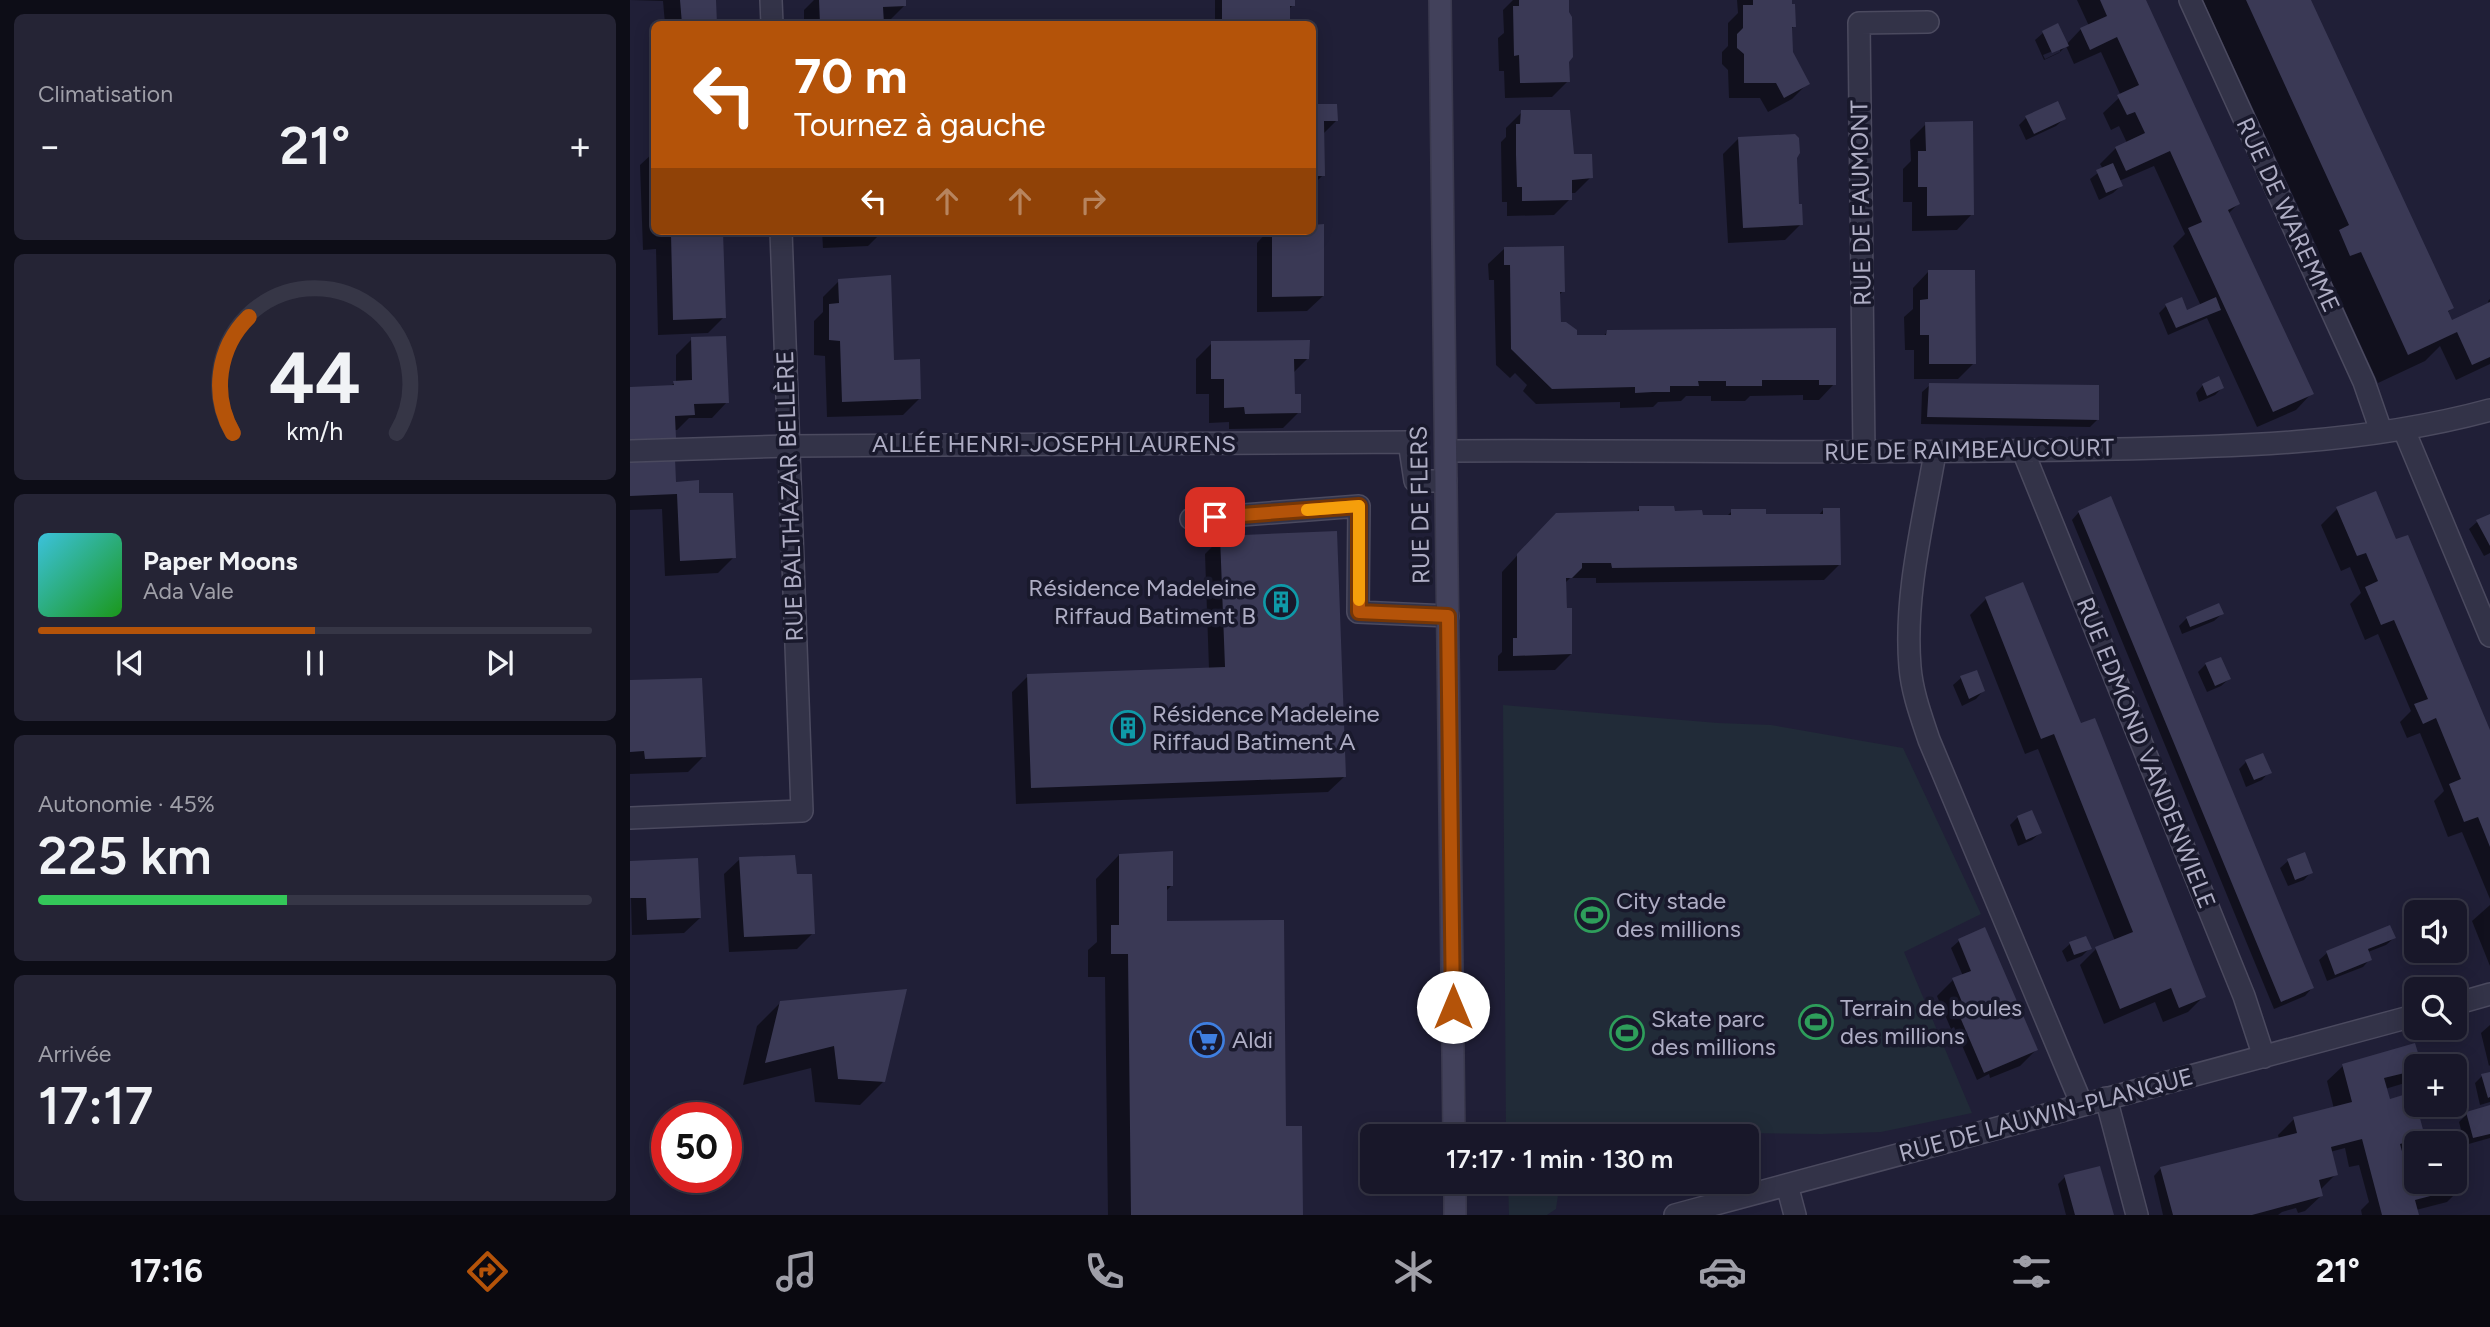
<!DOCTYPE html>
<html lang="fr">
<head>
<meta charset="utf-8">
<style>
  :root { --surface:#181729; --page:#252435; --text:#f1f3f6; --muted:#9f9fa8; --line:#363646; --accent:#b45309 }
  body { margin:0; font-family:Figtree,sans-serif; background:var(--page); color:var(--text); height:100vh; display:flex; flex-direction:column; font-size:26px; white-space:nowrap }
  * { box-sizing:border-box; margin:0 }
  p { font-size:23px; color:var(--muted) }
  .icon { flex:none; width:38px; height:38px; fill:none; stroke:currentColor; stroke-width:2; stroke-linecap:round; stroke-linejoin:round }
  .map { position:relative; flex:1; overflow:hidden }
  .sheet { display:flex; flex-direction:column; gap:14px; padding:14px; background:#0d0d17; width:630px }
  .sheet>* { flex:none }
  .guide { position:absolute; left:21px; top:21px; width:665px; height:214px; border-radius:10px; box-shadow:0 4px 18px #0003,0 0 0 2px var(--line); background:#b45309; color:#fff; overflow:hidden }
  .fabs { position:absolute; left:1774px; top:900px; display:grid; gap:14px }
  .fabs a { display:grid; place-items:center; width:63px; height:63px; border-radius:10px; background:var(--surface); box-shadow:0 4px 18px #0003,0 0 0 2px var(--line); font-size:35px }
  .speed { position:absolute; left:21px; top:1102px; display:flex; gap:14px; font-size:35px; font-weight:700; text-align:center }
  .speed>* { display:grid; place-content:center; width:91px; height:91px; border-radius:50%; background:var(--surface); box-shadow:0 4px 18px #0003,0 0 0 2px var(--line); line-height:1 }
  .speed .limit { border:10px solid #d22; background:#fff; color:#111 }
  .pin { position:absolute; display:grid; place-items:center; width:60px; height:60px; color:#fff; margin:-30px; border-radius:14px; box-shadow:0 4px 10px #0006 }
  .me { position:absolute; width:77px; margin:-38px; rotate:0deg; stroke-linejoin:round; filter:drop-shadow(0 0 5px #0008) }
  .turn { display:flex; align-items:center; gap:24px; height:147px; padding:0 28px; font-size:32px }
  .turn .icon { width:91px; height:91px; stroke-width:2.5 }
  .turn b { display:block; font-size:49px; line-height:60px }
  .lanes { display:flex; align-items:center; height:66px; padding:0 28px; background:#0003; justify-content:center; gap:35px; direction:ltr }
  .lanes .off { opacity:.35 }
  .big { font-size:52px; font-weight:600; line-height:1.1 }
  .sheet .tile { flex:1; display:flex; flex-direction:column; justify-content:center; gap:10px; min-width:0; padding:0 24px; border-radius:10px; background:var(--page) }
  .sheet .dial { align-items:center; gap:0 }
  .dial svg { height:182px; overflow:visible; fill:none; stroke:var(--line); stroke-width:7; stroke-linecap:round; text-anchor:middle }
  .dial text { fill:var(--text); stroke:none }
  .song { display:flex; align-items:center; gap:21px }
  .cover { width:84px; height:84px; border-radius:10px; background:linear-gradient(135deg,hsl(190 70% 55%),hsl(120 70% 35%)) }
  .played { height:7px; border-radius:4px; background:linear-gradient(90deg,var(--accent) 50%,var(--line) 50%) }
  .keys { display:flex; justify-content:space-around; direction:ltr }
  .heat { display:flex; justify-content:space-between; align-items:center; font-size:38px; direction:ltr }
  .charge { height:10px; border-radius:5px; background:linear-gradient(90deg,#34c759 45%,var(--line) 0) }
  .trip { position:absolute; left:730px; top:1124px; width:399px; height:70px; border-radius:10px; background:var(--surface); box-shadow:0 4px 18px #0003,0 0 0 2px var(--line); font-weight:600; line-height:70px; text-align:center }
  .menu { display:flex; height:112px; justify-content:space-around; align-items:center; background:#0a0910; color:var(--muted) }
  .menu .icon { width:49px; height:49px }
  .menu .selected { color:var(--accent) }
  .menu b { font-size:32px; color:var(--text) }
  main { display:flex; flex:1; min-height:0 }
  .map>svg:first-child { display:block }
  .green { fill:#212b38 }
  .shadow { fill:#0007; fill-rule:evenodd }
  .building { fill:#3a3955 }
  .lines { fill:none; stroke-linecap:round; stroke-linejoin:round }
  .service-casing { stroke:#4b4a5f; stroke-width:24 }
  .pedestrian-casing { stroke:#4b4a5f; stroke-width:24 }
  .minor-casing { stroke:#4b4a5f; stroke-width:24 }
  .secondary-casing { stroke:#3a394e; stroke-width:24 }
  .service { stroke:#333348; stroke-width:21 }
  .pedestrian { stroke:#333348; stroke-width:21 }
  .minor { stroke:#333348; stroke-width:21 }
  .secondary { stroke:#42415b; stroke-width:21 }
  .route-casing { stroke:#753606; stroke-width:18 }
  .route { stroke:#b45309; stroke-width:12 }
  .slow { stroke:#f59e0b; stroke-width:12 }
  .labels { text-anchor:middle; stroke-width:7; stroke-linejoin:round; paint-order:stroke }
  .street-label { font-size:24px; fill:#aeadc4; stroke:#19192c }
  .poi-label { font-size:24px; fill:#aeadc4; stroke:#19192c; text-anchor:start }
</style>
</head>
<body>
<main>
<section class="sheet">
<div class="tile"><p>Climatisation</p>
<div class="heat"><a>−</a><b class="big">21°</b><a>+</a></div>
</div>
<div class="tile dial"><svg viewBox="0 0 100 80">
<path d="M14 69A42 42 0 1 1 86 69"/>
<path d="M14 69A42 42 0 0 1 21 18" stroke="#b45309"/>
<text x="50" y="56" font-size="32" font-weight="700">44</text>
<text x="50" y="72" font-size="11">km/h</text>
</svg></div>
<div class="tile">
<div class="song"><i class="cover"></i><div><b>Paper Moons</b><p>Ada Vale</p></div></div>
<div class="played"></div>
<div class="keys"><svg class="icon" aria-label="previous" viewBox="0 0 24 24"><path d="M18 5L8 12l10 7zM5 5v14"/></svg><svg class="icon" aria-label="pause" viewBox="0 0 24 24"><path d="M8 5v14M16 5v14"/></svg><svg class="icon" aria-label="next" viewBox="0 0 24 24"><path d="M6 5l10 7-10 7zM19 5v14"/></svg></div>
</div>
<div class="tile"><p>Autonomie · 45%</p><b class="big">225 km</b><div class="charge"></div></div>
<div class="tile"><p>Arrivée</p><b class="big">17:17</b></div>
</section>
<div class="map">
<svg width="1860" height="1215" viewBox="0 0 1860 1215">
  <rect width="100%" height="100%" fill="#201f37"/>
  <path class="green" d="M873 705 1088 723 1141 725 1273 748 1351 914 1274 952 1342 1113 1251 1132 1192 1134 952 1131 948 1136H876Z
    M878 1181H930L926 1209 917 1215H879Z"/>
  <path class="shadow" d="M0 0H85V24H35L33 1Z
    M184 0H274V6L258 22H252V24H174V10Z
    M585 0H663V5L658 10 659 24H585Z
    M883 0H937L938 81 922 97 875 98 874 71H869L868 38 874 33 873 10Z
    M1107 0H1160L1164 26 1160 30 1161 53 1178 83 1162 99 1138 112 1130 98H1099L1098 70 1092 64V52L1098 46V23L1108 13Z
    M1447 0H1514L1608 204 1598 214 1681 394 1666 410 1627 427 1577 318 1538 335 1529 313 1536 306 1556 312 1571 306 1543 246 1555 234 1524 166 1489 181 1491 186 1483 193 1469 200 1460 179 1473 169 1470 164 1486 148 1497 143 1489 126 1481 130 1473 113 1491 96 1471 52 1444 64 1436 46 1429 53 1414 60 1405 40 1413 33 1427 26 1436 45 1451 29 1459 26ZM1430 48V52L1415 59 1413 55Z
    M1573 0H1679L1822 308 1817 313 1821 323 1859 304 1858 301 1860 299V364L1826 380 1810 346 1795 361 1748 383 1701 280 1690 285 1680 261 1689 252Z
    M24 75V231H80L94 317 78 333 28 335 26 249 13 250 10 165 23 153 21 78Z
    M682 106 706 121 692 135 693 175 682 186Z
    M892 112 943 156 961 177 945 193H940V199L924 215 877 216V202H872L871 142 876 137V128Z
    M1396 118 1434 119 1426 126 1396 140 1389 125Z
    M1296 124 1342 214 1327 230 1282 231V202H1273V169L1281 161 1280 140Z
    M1109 138 1165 157 1167 206 1171 224 1155 240 1098 243 1093 154Z
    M192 231H253L238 246 193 248Z
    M638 231H682L693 296 677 311 627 312V243Z
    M874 249 933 291 928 296 930 324 945 337H973L977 332 1204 330V384L1189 400H1173V395L1120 396 1115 401H1081V396H1056L1051 401 1028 402 1023 407 990 408V402L906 404 893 391 897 385 885 373 880 378 866 365 864 280H859L858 264Z
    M1298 272 1344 363 1328 379H1284V350H1275L1274 317 1283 309V288Z
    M209 281 289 399 273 415 197 417 195 356 184 355V321L193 312V297Z
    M62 339 97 402 82 418H59L47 430H44V438L28 454 0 455V389L39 387 46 382V355Z
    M582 343 678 358 663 373 664 396 669 412 653 428 599 429V422L579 423V394H566V359Z
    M1300 385 1468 419 1460 427 1291 424 1292 392Z
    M1573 385 1592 388 1585 395 1569 402 1566 393Z
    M0 462 67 495 104 557 88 573 35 576 32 509 0 510Z
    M1010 508 1071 517H1096L1102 511 1135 516H1188L1193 510 1210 564 1194 580 966 583V578H940L935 583 941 654 925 670 868 671V656L872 652V572L897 545 1005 513Z
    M1707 509 1765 542 1860 735V899L1832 832 1818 837 1804 801 1814 791 1790 733 1777 738 1770 722 1781 711 1748 634 1735 640 1720 604 1731 593 1720 567 1711 571 1691 525Z
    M1449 512 1682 988 1675 996 1644 1009 1442 520Z
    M1860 516V553L1854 556 1839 529 1847 522Z
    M591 538 714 777 698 792 386 804 382 692 398 676 579 669 575 554Z
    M1392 584 1450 726 1574 996 1558 1012 1533 1022 1525 1002 1474 1024 1450 965 1466 949 1485 941 1408 749 1395 754 1340 615 1356 599Z
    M1592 614 1584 621 1552 634 1549 626 1557 618Z
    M1576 664 1599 679 1591 686 1577 692 1568 672Z
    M1331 678 1353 691 1346 699 1332 706 1323 685Z
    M0 682 74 756 58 772 0 774Z
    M1616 762 1639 772 1632 780 1616 787 1609 769Z
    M1388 817 1410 833 1402 840 1388 846 1380 825Z
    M489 855 541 886 535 892V923L654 1128 671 1215H478L475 977H458V950L467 942 466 879Z
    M110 859 165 876 183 933 167 949 99 952 94 874Z
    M1658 861 1681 872 1674 880 1658 886 1650 868Z
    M0 862 70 918 54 933 2 935Z
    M1860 905V966L1842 921Z
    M1764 938 1756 945 1738 952 1740 959 1733 967 1697 981 1689 960 1697 953Z
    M1329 941 1406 1050 1390 1066 1360 1078 1359 1074 1347 1080 1324 1027 1321 1029 1307 996 1323 980 1333 976 1321 948Z
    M1440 944 1460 948 1452 956 1437 962 1432 951Z
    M150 1003 253 1082 230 1105 185 1102 181 1068 113 1085 127 1026Z
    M1860 1025V1065L1859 1066 1851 1033Z
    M1713 1066H1787V1071L1775 1083 1755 1089 1758 1101 1794 1136 1778 1152 1771 1154 1780 1187 1833 1186 1817 1202 1786 1210 1787 1215H1732L1731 1210 1739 1202 1729 1165 1719 1167 1715 1148 1700 1152 1706 1174 1690 1190 1691 1196 1675 1211 1668 1213 1666 1208 1652 1212 1648 1215H1533L1524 1176 1531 1168 1649 1139 1648 1135 1664 1119 1704 1109 1697 1081Z
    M1860 1073V1102L1850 1105 1845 1083 1852 1076Z
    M1860 1107V1138L1835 1145 1829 1122 1837 1114Z
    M1435 1177 1482 1215H1436L1428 1184Z"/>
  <path class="building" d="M50 0H86L87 24H52Z
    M189 0H276V6L253 7 254 24H190Z
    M592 0H665V6H660V24H592Z
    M889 0H939V12L942 17 943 57 939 62 940 82 890 83 889 55 884 56 883 6H889Z
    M1123 0H1162V4H1165L1166 27H1162L1163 52 1180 84 1154 98 1146 83H1114V54L1107 48V34L1113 28V5H1123Z
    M1470 0H1516L1610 204 1598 210 1684 394 1643 412 1558 228 1572 222 1540 151 1496 171 1485 147 1515 133 1505 112 1497 115 1487 95 1509 85 1487 37 1460 50 1450 28 1477 16Z
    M1616 0H1681L1824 308 1818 311 1822 320 1860 302V357L1842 365 1827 332 1778 355 1731 252 1720 256 1709 230 1719 225Z
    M1428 23 1439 46 1422 53 1412 31Z
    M1428 101 1436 119 1404 134 1395 116Z
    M682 104H707L708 121H694L695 176H682Z
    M891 110H940L944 154H962L963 178 942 180V200L892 201V187H887L886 155V124H890Z
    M1343 121 1344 215 1297 216V187H1288V151H1296L1295 122Z
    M1165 134 1169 138 1170 153 1167 158 1169 204H1172L1173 225 1113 228 1108 137Z
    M1483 163 1493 186 1476 193 1466 170Z
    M694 224V296L642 297V231H682V225Z
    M28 231 93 232 96 318 43 320 41 234 28 235Z
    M934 246 935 292H930L931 322H936L947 330V335H976L977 330 1206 328V385H1189V380H1132V386H1096V381H1068L1069 386H1040V392H1023L1005 393V387L922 389 881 349 880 265H874V247Z
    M1298 270H1345L1346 364H1299V335H1290V300L1298 299Z
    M261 275 264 360 290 359 291 399 212 402 210 341 199 340V304L209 303 208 279Z
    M1552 297 1557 310 1586 297 1591 310 1546 328 1535 304Z
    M96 336 99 403 64 404 65 415 45 416 46 438 0 440V387L44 385 43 381 62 380 61 337Z
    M680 340 679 359H664L665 394H671V413L615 414 614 407 594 408V379H581V341Z
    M1589 376 1594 388 1577 396 1572 384Z
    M1299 383 1469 385V420L1297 417Z
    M45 458 46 482 69 480V493H103L106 558 50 561 47 494 0 496V460Z
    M1746 491 1766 539 1778 535 1860 730V847L1848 817 1834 822 1819 784 1831 779 1806 718 1793 724 1784 704 1798 699 1764 620 1751 625 1735 587 1748 581 1736 553 1727 556 1706 507Z
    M1481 496 1684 988 1651 1002 1448 511Z
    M1009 506H1044L1045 511 1072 510 1073 515H1101V509H1136V514H1193V508H1210L1211 565 982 568 981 563H952V568L942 578H936L937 608H942V654L883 656V638H887V554L926 513 1009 511Z
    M1860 514V546L1846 520Z
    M707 531 716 777 401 788 397 674 595 667 590 536Z
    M1393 582 1451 723 1465 718 1576 997 1549 1008 1541 988 1490 1009 1465 947 1503 932 1424 734 1411 739 1355 597Z
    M1589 603 1594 614 1560 627 1556 617Z
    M1591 657 1601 679 1585 686 1575 663Z
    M1347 670 1355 691 1339 699 1330 676Z
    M72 678 76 757 15 759 14 751 0 752V680Z
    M1633 753 1642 773 1624 780 1615 760Z
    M1402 810 1412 833 1396 840 1387 816Z
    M543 851V886H537V921L654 920 656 1126H672L673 1215H501L498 954H481V925H489V854Z
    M1675 852 1683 873 1665 880 1657 859Z
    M165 855 167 874H182L185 934 114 937 109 857Z
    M68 858 71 918 17 920 16 898H0V861Z
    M1760 925 1766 938 1738 949 1742 960 1705 975 1696 951Z
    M1355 927 1408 1050 1354 1073 1330 1017 1337 1014 1322 978 1341 971 1328 939Z
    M1456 936 1462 949 1444 955 1439 942Z
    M277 989 255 1082 208 1079 204 1046 135 1063 150 1001Z
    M1785 1043 1792 1066H1787V1070L1754 1078 1760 1099 1783 1092 1795 1137 1770 1144 1781 1184 1795 1181H1825V1174L1832 1172 1835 1187 1785 1200 1789 1215H1752L1732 1139 1701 1147 1708 1175 1689 1180 1693 1196 1622 1215H1543L1530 1167 1667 1133 1663 1117 1722 1102 1712 1064Z
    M1860 1072V1097L1858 1098 1851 1074Z
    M1860 1105V1134L1843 1138 1836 1112Z
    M1470 1166 1484 1215H1445L1434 1175Z"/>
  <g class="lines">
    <g class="service-casing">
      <path id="service" d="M561 519 729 506 728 612 818 616"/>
    </g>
    <g class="pedestrian-casing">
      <path id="pedestrian" d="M0 451 159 446 779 442 785 481H816"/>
    </g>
    <g class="minor-casing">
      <path id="minor" d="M141 0 142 24
        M1560 0 1734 382 1751 431
        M1774 430 1860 636
        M816 451C1024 450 1232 454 1440 450 1580 447 1724 447 1860 410
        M1393 451 1614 996 1634 1057
        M1234 452 1229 23 1298 22
        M1305 453C1293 523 1274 596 1280 667 1282 692 1291 716 1299 740L1452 1105
        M0 818 172 811 151 231
        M1825 1004 1860 994
        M1476 1098 1507 1215
        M1157 1185 1165 1215
        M1045 1215 1787 1015"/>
    </g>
    <g class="secondary-casing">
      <path id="secondary" d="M810 0 824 1136
        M825 1181V1215"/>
    </g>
    <use href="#service" class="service"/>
    <use href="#pedestrian" class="pedestrian"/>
    <use href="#minor" class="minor"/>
    <use href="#secondary" class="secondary"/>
  </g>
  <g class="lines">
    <g class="route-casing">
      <path id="route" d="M585 517 729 506V612L818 616 823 1007"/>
    </g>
    <use href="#route" class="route"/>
    <path class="slow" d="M677 510 729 506V600"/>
  </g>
  <defs>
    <g id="building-ring" transform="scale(1.75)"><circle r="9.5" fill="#19192c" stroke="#0f9aa8" stroke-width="1.5"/><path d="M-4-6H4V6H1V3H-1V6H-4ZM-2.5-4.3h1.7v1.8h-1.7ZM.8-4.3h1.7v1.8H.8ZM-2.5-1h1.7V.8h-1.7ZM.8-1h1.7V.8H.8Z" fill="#0f9aa8"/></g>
    <g id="stadium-ring" transform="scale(1.75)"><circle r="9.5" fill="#19192c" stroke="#2e9e5b" stroke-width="1.5"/><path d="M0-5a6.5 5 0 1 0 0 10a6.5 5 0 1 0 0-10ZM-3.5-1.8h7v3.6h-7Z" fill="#2e9e5b"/></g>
    <g id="supermarket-ring" transform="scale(1.75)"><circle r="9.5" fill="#19192c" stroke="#3f7fe0" stroke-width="1.5"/><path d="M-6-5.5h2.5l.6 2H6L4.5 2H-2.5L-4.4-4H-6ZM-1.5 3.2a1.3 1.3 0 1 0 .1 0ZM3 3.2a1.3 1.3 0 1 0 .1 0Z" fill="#3f7fe0"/></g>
  </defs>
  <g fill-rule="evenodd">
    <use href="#building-ring" x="651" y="602"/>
    <use href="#building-ring" x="498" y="728"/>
    <use href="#stadium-ring" x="962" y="915"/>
    <use href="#stadium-ring" x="1186" y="1022"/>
    <use href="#stadium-ring" x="997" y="1033"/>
    <use href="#supermarket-ring" x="577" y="1040"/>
  </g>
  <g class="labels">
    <g class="street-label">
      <text transform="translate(1231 203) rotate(-91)" y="8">RUE DE FAUMONT</text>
      <text transform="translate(1658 215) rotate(65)" y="8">RUE DE WAREMME</text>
      <text x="424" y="452">ALLÉE HENRI-JOSEPH LAURENS</text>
      <text transform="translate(1339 450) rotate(-1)" y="8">RUE DE RAIMBEAUCOURT</text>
      <text transform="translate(160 496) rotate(-92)" y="8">RUE BALTHAZAR BELLÈRE</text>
      <text transform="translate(790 505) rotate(-91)" y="8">RUE DE FLERS</text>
      <text transform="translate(1516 753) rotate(68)" y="8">RUE EDMOND VANDENWIELE</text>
      <text transform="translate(1416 1115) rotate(-15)" y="8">RUE DE LAUWIN-PLANQUE</text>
    </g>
    <g class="poi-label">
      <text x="626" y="596" text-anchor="end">Résidence Madeleine<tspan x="626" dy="28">Riffaud Batiment B</tspan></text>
      <text x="522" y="722">Résidence Madeleine<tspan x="522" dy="28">Riffaud Batiment A</tspan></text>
      <text x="986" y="909">City stade<tspan x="986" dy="28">des millions</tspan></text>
      <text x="1210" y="1016">Terrain de boules<tspan x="1210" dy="28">des millions</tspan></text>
      <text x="1021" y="1027">Skate parc<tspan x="1021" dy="28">des millions</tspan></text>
      <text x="602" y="1048">Aldi</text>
    </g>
  </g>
</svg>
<div class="fabs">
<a><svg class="icon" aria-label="sound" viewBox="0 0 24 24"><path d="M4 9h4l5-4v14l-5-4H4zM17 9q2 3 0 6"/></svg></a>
<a><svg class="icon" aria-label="search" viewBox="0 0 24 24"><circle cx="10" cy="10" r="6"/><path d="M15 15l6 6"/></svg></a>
<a>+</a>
<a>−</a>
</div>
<div class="speed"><div class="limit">50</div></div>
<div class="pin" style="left:585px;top:517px;background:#d93025"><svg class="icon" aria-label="arrive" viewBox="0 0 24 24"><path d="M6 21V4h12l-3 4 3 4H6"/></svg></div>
<svg class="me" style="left:823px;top:1007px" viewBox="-20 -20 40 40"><circle r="19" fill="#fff"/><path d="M0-13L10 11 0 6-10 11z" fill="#b45309"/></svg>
<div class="trip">17:17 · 1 min · 130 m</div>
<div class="guide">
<div class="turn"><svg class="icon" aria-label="left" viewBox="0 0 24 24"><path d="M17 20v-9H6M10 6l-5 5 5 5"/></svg><div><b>70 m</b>Tournez à gauche</div></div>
<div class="lanes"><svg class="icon" aria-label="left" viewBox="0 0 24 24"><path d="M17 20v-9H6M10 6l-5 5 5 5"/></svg><svg class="icon off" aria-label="ahead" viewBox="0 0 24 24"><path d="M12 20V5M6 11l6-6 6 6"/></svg><svg class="icon off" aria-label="ahead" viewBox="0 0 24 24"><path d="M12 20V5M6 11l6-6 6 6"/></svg><svg class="icon off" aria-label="right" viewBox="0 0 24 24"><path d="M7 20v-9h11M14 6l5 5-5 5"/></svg></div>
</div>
</div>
</main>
<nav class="menu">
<b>17:16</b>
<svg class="icon selected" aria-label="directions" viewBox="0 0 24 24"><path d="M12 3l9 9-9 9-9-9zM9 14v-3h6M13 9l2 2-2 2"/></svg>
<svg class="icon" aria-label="music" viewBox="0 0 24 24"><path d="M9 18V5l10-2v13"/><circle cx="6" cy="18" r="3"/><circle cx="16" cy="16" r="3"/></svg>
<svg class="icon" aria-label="phone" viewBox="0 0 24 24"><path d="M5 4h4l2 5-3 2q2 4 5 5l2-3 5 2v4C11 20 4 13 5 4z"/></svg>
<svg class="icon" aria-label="climate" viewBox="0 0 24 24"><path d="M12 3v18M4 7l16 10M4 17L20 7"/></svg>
<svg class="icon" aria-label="car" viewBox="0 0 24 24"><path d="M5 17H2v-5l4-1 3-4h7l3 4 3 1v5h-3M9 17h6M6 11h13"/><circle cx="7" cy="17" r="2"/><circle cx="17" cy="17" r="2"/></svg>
<svg class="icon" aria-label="filters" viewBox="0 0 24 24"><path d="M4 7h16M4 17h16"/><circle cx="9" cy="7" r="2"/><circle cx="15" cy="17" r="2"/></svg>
<b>21°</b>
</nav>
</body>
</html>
